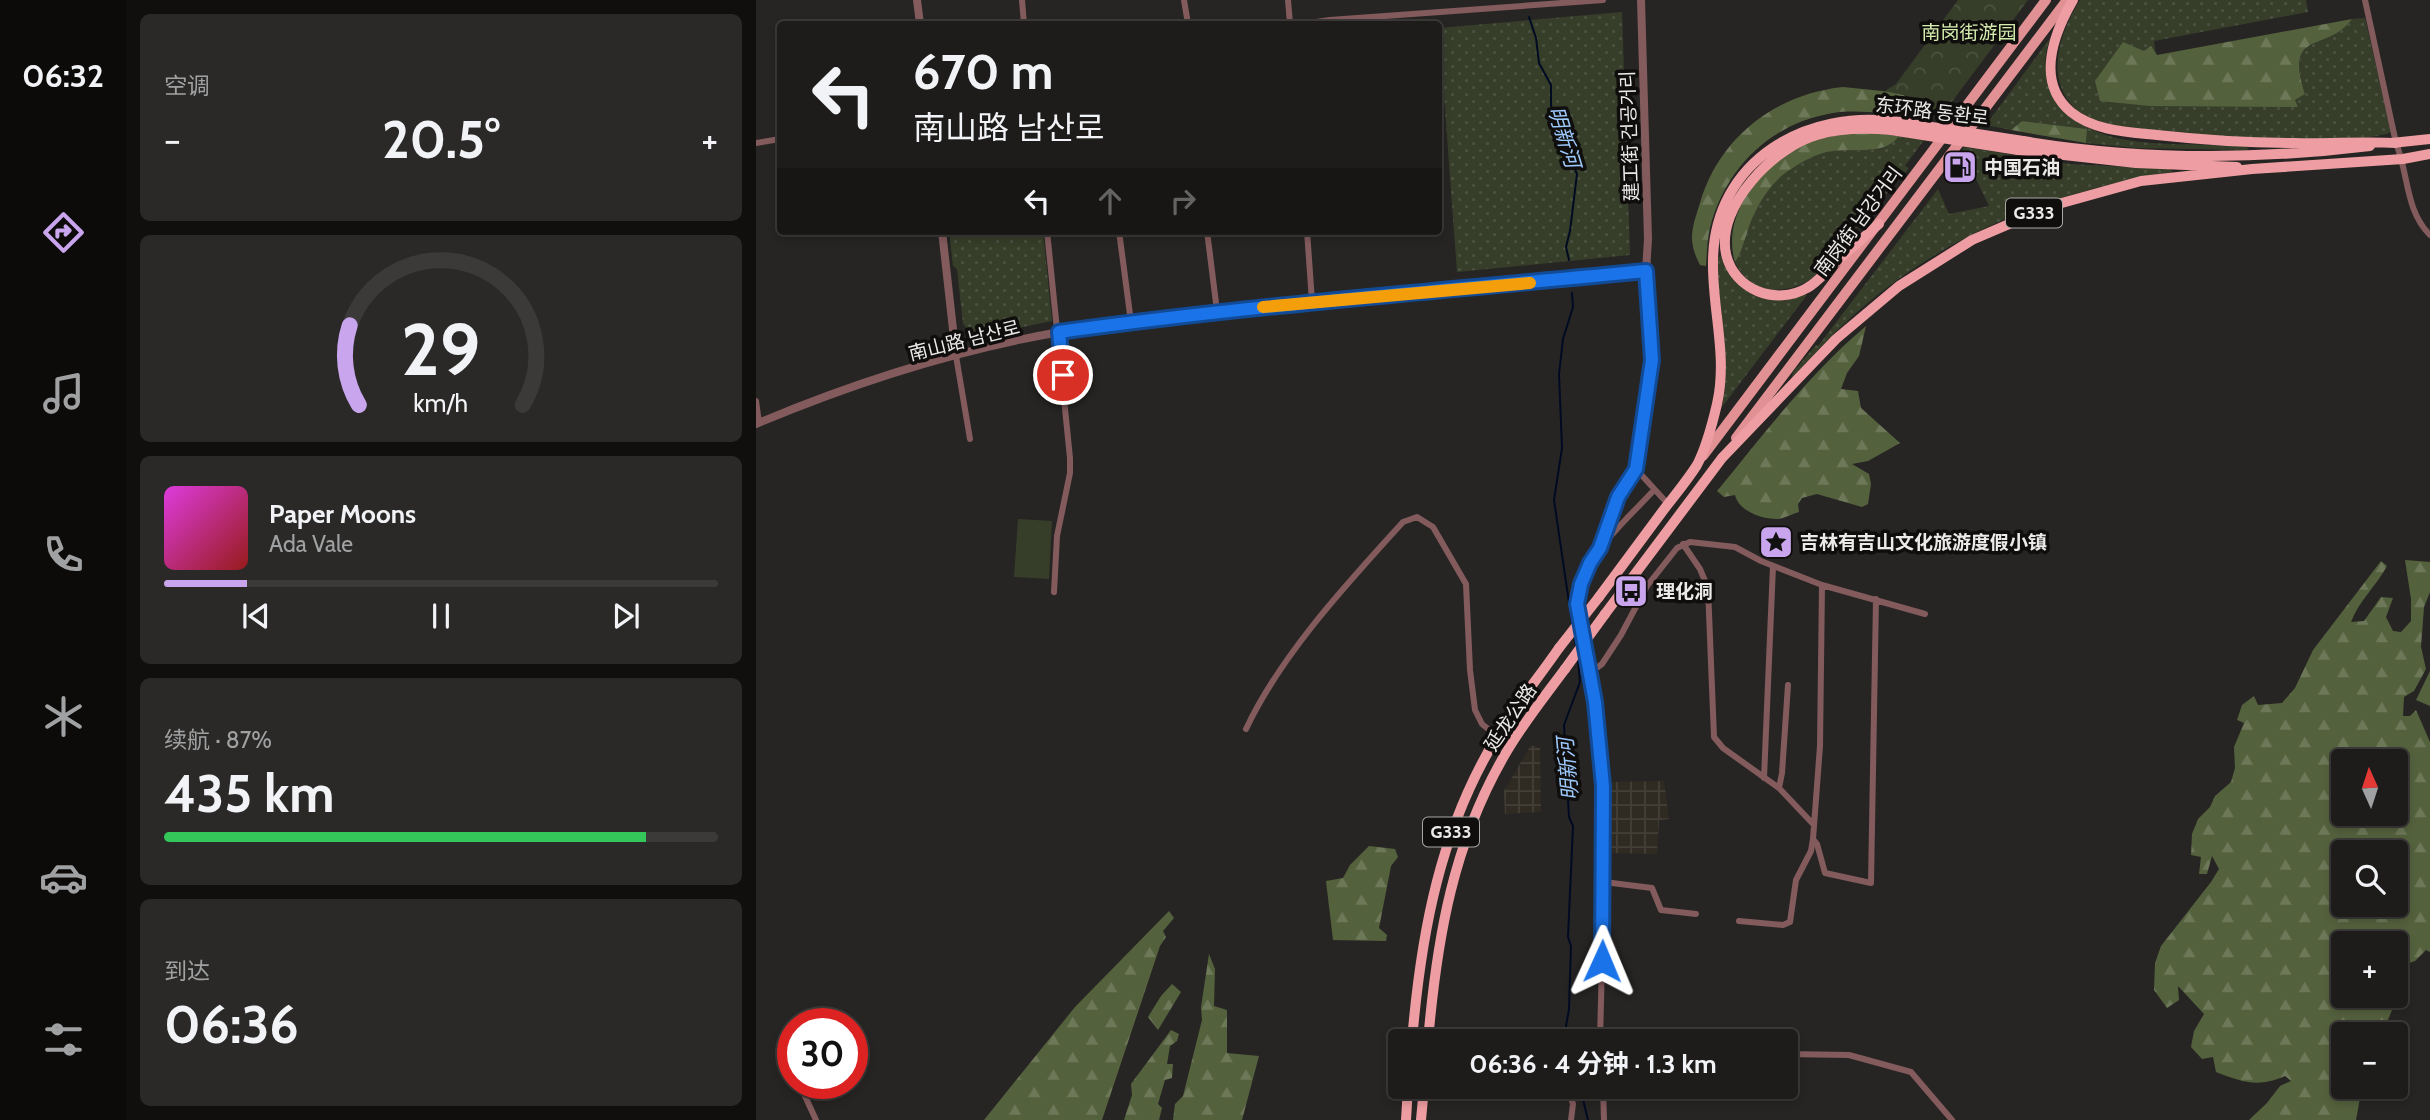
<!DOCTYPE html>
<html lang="zh">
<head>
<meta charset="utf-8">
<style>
  :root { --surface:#1d1c1a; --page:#2a2927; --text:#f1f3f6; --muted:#a0a1a2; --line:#3b3a39; --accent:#c9a5ee }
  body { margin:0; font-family:Cabin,"Noto Sans SC","Noto Sans KR",sans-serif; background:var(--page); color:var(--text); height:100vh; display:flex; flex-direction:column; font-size:26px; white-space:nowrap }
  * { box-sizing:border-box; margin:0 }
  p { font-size:23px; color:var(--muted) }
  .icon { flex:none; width:38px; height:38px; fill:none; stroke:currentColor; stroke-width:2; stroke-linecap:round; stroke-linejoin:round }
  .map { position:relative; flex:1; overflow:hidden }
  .details { display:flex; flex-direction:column; gap:14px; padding:14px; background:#100f0e; width:630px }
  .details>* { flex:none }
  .guide { position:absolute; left:21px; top:21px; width:665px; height:214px; border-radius:7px; box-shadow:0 4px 10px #0003,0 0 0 2px var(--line); background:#1d1c1a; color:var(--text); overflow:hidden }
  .needle { width:46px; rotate:357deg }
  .tools { position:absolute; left:1575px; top:749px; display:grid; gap:14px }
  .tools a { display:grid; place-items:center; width:77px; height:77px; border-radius:7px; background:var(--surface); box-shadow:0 4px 10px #0003,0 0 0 2px var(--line); font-size:35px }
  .speed { position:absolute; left:21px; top:1008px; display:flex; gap:14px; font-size:35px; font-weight:700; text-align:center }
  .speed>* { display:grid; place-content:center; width:91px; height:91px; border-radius:50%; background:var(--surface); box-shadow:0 4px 10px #0003,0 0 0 2px var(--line); line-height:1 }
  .speed .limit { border:10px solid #d22; background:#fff; color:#111 }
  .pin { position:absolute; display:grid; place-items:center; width:60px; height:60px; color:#fff; margin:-30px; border:4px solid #fff; border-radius:50%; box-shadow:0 2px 7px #0007 }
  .me { position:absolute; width:77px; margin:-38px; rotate:1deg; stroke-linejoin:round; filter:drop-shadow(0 0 5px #0008) }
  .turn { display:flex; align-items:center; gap:24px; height:147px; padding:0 21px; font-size:32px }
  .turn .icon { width:91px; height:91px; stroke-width:2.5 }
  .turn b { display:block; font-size:49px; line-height:60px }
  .lanes { display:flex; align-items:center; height:66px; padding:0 21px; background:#0003; justify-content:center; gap:35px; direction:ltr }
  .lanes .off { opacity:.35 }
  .big { font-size:52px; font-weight:700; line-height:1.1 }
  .details .widget { flex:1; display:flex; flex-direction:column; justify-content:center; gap:10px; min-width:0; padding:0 24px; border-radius:10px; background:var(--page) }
  .details .dial { align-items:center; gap:0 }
  .dial svg { height:182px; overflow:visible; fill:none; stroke:var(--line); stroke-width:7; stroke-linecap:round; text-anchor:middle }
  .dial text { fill:var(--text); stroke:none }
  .song { display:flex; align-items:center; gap:21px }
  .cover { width:84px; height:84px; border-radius:10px; background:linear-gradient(135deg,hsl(300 70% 55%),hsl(0 70% 35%)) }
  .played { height:7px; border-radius:4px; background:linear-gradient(90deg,var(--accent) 15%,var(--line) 15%) }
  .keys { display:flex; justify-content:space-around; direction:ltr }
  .heat { display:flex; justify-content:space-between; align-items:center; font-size:38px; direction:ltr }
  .charge { height:10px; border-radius:5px; background:linear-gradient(90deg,#34c759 87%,var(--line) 0) }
  .trip { position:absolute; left:632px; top:1029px; width:410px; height:70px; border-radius:7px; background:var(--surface); box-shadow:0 4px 10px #0003,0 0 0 2px var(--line); font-weight:700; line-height:70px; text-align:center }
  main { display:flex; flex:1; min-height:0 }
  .tabs { display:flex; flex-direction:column; width:126px; justify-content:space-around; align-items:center; background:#0c0b0a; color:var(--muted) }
  .tabs .icon { width:49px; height:49px }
  .tabs .on { color:var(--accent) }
  .tabs b { font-size:32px; color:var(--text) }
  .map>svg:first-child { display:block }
  .industrial { fill:url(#industrial-grid) }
  .grass { fill:url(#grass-dots) }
  .forest { fill:url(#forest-firs); fill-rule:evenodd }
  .park { fill:url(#park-crowns) }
  .pitch { fill:#363e2a }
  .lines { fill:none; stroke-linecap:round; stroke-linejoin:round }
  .stream { stroke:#000b23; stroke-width:2 }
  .minor { stroke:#835b5d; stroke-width:6 }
  .tertiary { stroke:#835b5d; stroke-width:8 }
  .primary { stroke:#e19094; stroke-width:10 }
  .trunk { stroke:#ee9ea2; stroke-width:10 }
  .trunk-bridge { stroke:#ee9ea2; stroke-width:10 }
  .route-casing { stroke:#114b97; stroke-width:18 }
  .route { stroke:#1a73e8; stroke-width:12 }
  .slow { stroke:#f59e0b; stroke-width:12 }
  .labels { text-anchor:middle; stroke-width:7; stroke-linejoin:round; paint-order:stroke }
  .shield { fill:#0f0e0d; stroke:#a9a8a6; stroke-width:2 }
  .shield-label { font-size:18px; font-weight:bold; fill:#ebeae8 }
  .park-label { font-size:19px; fill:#d3ecad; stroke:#0f0e0d }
  .street-label { font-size:19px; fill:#ebeae8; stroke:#0f0e0d }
  .poi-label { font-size:19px; font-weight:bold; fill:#ebeae8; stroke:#0f0e0d; text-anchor:start }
  .water-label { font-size:21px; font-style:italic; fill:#9ec9fd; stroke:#0f0e0d }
</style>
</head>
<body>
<main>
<nav class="tabs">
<b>06:32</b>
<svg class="icon on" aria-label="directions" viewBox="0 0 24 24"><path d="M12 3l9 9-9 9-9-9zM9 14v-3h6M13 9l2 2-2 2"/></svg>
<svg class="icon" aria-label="music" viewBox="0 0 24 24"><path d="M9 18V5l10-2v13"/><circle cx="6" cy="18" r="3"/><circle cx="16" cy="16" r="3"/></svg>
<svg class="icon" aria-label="phone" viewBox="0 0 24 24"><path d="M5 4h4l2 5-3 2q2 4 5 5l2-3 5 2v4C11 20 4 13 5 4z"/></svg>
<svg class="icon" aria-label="climate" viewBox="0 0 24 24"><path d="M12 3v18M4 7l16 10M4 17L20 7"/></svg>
<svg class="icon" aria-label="car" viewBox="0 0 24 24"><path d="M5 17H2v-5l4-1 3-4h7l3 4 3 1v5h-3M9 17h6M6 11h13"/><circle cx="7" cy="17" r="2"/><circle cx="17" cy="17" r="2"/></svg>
<svg class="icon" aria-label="filters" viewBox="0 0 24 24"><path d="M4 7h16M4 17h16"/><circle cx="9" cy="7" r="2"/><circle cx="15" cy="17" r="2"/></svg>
</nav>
<section class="details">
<div class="widget"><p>空调</p>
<div class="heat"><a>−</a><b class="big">20.5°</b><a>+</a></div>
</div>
<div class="widget dial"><svg viewBox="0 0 100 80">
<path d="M14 69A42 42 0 1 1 86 69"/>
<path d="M14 69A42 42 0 0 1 10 34" stroke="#c9a5ee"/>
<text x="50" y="56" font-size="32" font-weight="700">29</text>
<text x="50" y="72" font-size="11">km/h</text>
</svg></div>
<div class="widget">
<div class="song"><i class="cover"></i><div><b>Paper Moons</b><p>Ada Vale</p></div></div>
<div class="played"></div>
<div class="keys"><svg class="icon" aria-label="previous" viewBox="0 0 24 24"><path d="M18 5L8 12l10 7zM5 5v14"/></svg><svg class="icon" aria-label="pause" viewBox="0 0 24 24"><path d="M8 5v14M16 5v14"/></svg><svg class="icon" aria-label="next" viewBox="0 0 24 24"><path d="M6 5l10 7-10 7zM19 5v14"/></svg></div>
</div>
<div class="widget"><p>续航 · 87%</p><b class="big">435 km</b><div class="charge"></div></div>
<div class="widget"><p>到达</p><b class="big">06:36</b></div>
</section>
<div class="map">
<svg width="1674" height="1120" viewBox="0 0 1674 1120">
  <defs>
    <pattern id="industrial-grid" width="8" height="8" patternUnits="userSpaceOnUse" patternTransform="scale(1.75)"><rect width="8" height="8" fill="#2f2a22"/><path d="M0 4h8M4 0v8" fill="none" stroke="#433f37"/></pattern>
    <pattern id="grass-dots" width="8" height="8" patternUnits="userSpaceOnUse" patternTransform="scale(1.75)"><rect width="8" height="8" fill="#363e2a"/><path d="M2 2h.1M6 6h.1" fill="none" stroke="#4a513f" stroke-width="1.8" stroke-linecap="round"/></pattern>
    <pattern id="forest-firs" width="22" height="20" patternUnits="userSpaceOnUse" patternTransform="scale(1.75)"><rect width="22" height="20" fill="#54613d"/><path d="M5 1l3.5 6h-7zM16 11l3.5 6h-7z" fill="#6d7859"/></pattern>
    <pattern id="park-crowns" width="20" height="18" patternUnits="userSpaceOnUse" patternTransform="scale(1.75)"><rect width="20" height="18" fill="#363e2a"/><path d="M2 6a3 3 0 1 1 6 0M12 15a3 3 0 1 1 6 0" fill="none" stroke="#4a513f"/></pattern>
  </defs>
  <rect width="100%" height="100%" fill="#272523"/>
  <path class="industrial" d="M775 745 784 748 785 812 749 814 748 791Z
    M908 781 913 819 903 820 901 854 855 853 856 821 853 782Z"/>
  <path class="grass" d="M1324 0H1550L1552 12 1398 41 1400 55 1384 50 1339 81 1542 107 1539 100 1549 94C1527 29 1571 54 1596 19L1609 18 1635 132C1610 143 1537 139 1507 139 1460 139 1414 135 1368 127 1358 126 1346 125 1337 121 1285 94 1299 40 1324 0Z
    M866 12 874 255 701 272 683 28Z
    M1294 38C1287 57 1288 72 1296 90 1322 149 1401 143 1455 145 1468 146 1482 145 1493 148L1491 150 1380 148 1330 143 1331 129 1266 121 1255 130 1230 125Z
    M1143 136 1168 140 1149 166 1153 168 1057 278C1029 296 994 295 979 262 986 252 987 244 991 233 998 209 1015 180 1037 168 1047 161 1059 155 1071 152 1093 147 1129 157 1143 136Z
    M1208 147 1314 164 1414 169 1417 172C1300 190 1189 234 1100 313 1077 333 1057 356 1036 378L1037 372 1060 345 1062 346 1182 189 1193 214 1233 206 1206 150Z
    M193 231H287L296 321 219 337 207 324 201 269 197 266Z
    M965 256C994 314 1006 284 1051 295L966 407C976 357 962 308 961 258Z"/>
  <path class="forest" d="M1596 19C1571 54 1527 28 1549 94L1539 100 1542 107 1394 106 1344 101 1339 81 1367 42 1388 51 1395 46 1401 55Z
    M1087 87 1146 93 1154 101 1158 111C1133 117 1104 108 1077 113 1015 123 969 168 954 228 951 240 951 253 950 266L944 265C931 240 936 229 944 203 963 137 1020 94 1087 87Z
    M1266 121 1331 129 1330 143 1255 130Z
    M1108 132 1143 136C1129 157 1093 147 1071 152 1059 155 1047 161 1037 168 1015 180 998 209 991 233 987 244 986 252 979 262 964 212 1009 160 1054 142 1071 136 1089 134 1108 132Z
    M1110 326 1103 356 1091 373 1085 389 1102 391 1105 408 1144 443 1112 461 1096 464 1113 474 1115 484 1112 504 1106 507 1061 494 1046 498 1042 504 1043 512C1036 514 1027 519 1021 519 1005 519 983 511 979 495L968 497 961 491C1008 434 1053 374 1110 326Z
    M1649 560 1674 562V592L1668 607 1665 647 1670 669 1658 691 1648 697 1647 716H1654L1660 710 1674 742V952L1670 950 1659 961 1641 967 1640 993V943H1587V996H1640L1639 1003 1626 1034 1618 1025 1608 1032 1607 1034H1587V1087H1606L1600 1120H1493L1511 1103 1524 1086 1535 1081 1529 1076C1502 1088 1486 1082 1460 1072L1457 1057 1446 1059 1435 1047 1438 1031 1448 1014 1422 986 1423 1000 1411 1008 1398 990 1399 963 1405 946 1455 882 1463 869 1456 856 1451 874H1443L1445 857 1435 855 1436 834 1442 819 1454 807 1459 796 1475 782 1479 768 1478 747 1488 723 1481 720 1486 705 1498 696 1502 705 1526 703 1539 688 1557 650 1625 561 1631 566C1621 585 1602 602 1595 622L1608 621 1625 597 1637 598 1630 617 1637 631 1645 632 1655 621V599ZM1587 761H1640V814H1587ZM1587 852H1640V905H1587Z
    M1674 671V706L1660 700Z
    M613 846 639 849 642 857 635 866 623 928 631 935 630 941 577 940 570 881 587 878 594 865Z
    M413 911 418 918 407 931 410 937 404 946 346 1120H228L319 1007Z
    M453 954 459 969 458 1006 471 1010V1053L503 1056 486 1120H417L419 1104 427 1096 446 1020 445 1007Z
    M416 984 425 992 402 1030 392 1017 405 996Z
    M415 1030 423 1034 421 1041 414 1046 411 1064H417L416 1078 409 1080 402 1104 406 1108 403 1120H368L376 1095 375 1084Z"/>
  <path class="park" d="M1202 0H1272L1186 115 1165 110 1159 98 1129 91 1140 84Z"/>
  <path class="pitch" d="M262 519 296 521 293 579 258 577Z"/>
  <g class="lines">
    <path class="stream" d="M773 17 780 38 783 63 795 85V105L800 123 821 174 814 231 810 247 813 260
      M816 623 798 500 806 448 803 374 807 339 817 307 816 293
      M818 635 820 647
      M810 1041V1026L813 1009 815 946 812 937 817 826 813 817 808 725 824 682 822 660
      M825 1091 832 1120"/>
    <path class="minor" d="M266 0 268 24
      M428 0 432 24
      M532 0 534 24
      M1609 0 1640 143C1653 175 1649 210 1674 235
      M546 24 574 20 847 0
      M0 143 24 139
      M291 231 314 458V473L301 536 298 592
      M363 231 375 322
      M451 231 461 311
      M551 231 556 301
      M200 356 214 439
      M0 401 3 423
      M880 469 912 504
      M846 543 862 497 880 469 896 360 890 271
      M927 544 944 569 952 588 958 737 967 748 1023 788 1058 825
      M834 668 842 667 846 664 865 635 891 586 921 548 934 542 979 547 1005 561 1066 585 1169 614
      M490 729C526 653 591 584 647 522L661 517 677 527 710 584 714 670 719 710 726 724 741 736
      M1008 778 1017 566
      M1023 788 1026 773 1032 685
      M1057 839 1061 844 1069 873 1115 883 1120 599
      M848 882 896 888 905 910 940 914
      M983 921 1027 925 1034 922 1040 880 1055 851 1057 839 1064 746 1066 585
      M844 1041 848 882 847 786 839 701 821 604C827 555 867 524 898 490
      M1029 1054 1093 1055 1155 1072 1196 1120
      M34 1066 37 1071
      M43 1083 60 1120
      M847 1087 848 1120
      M815 1120 817 1104 813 1092 833 1087"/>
    <path class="tertiary" d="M161 0 164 24
      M186 231 200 356
      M0 424C97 383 200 350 304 332 435 310 568 302 700 290 764 284 827 278 890 271L892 239 885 0"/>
    <path class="primary" d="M980 438 1311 0
      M947 456 1290 0"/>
    <path class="trunk" d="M1317 0C1298 33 1279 82 1315 112 1338 131 1373 132 1401 135 1447 140 1493 143 1539 143 1573 144 1606 141 1640 143
      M1267 141C1382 160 1499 160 1614 146
      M1636 143 1674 139
      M1262 150 1380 163 1481 167
      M1123 224C1108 237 1093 250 1079 263 1070 271 1062 282 1051 288 1020 306 978 290 970 254 960 206 1018 147 1061 135 1084 128 1111 128 1135 130
      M843 597C864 569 885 540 906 512 918 496 931 481 941 465 949 450 957 421 961 404 972 356 956 309 957 261 958 160 1051 108 1143 122
      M849 614 966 458 1080 339 1143 286 1216 240 1295 206 1385 181 1496 169 1647 159 1674 154
      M656 1041C665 933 684 829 742 735 760 705 783 677 803 648
      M672 1041C681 938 697 842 751 751 768 722 789 696 809 669
      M650 1120 652 1087
      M665 1120 668 1087"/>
    <path class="trunk-bridge" d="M1143 122 1267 141
      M1135 130 1262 150
      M803 648 843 597
      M809 669 849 614"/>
  </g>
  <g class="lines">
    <g class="route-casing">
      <path id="route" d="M307 375 303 332C498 305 694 290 890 271L896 360 880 469 862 497 844 548 834 563 825 584 821 604 839 702 847 786 846 961"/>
    </g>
    <use href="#route" class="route"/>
    <path class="slow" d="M507 307 774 283"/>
  </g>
  <defs>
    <g id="fuel-square" transform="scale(1.75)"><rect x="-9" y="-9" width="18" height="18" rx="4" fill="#c9a5ee" stroke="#0f0e0d"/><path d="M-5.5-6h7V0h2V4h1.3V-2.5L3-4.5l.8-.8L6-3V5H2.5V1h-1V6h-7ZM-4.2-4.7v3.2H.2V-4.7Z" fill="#111"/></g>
    <g id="sight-square" transform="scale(1.75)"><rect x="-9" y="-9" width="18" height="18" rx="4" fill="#c9a5ee" stroke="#0f0e0d"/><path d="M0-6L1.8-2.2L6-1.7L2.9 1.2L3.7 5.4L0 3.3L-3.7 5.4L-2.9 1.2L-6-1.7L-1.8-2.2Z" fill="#111"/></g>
    <g id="bus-square" transform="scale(1.75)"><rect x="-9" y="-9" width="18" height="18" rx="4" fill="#c9a5ee" stroke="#0f0e0d"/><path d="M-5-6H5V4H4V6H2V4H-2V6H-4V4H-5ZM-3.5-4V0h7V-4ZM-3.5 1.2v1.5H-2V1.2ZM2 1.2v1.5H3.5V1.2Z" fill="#111"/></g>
  </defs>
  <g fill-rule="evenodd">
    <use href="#fuel-square" x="1204" y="167"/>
    <use href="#sight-square" x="1020" y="542"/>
    <use href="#bus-square" x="875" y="591"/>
  </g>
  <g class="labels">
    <g class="shield">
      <rect x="1250" y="198.5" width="56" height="29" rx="5"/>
      <rect x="667" y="817.5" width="56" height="29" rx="5"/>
    </g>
    <g class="shield-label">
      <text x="1278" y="219">G333</text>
      <text x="695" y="838">G333</text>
    </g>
    <g class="park-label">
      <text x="1213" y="39">南岗街游园</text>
    </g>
    <g class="street-label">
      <text transform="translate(1176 111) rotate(7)" y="7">东环路 동환로</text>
      <text transform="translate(873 136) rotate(-92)" y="7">建工街 건공거리</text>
      <text transform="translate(1102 221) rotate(-53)" y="7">南岗街 남강거리</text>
      <text transform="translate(208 340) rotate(-14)" y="7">南山路 남산로</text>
      <text transform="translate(754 717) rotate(-56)" y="7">延龙公路</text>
    </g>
    <g class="poi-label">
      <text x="1228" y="174">中国石油</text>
      <text x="1044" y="549">吉林有吉山文化旅游度假小镇</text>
      <text x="900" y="598">理化洞</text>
    </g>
    <g class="water-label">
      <text transform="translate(808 137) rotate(73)" y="7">明新河</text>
      <text transform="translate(812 769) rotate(-95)" y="7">明新河</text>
    </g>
  </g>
</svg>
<div class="tools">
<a><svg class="needle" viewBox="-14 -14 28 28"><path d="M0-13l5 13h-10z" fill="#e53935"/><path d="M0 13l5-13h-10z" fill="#a0a1a2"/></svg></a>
<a><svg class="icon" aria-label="search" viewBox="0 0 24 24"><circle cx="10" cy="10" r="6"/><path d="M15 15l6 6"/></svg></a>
<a>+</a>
<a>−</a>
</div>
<div class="speed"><div class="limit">30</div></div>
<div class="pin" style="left:307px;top:375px;background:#d93025"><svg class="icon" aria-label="arrive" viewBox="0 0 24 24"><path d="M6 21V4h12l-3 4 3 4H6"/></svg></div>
<svg class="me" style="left:846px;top:961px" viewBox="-20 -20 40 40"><path d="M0-17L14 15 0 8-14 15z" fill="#1a73e8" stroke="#fff" stroke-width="4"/></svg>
<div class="trip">06:36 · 4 分钟 · 1.3 km</div>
<div class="guide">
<div class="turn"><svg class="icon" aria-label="left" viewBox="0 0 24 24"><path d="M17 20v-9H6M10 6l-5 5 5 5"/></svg><div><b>670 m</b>南山路 남산로</div></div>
<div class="lanes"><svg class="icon" aria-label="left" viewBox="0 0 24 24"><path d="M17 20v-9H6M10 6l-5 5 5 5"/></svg><svg class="icon off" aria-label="ahead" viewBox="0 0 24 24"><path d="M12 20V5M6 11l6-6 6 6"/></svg><svg class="icon off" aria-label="right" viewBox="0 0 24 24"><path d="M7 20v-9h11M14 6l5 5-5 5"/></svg></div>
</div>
</div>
</main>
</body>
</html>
